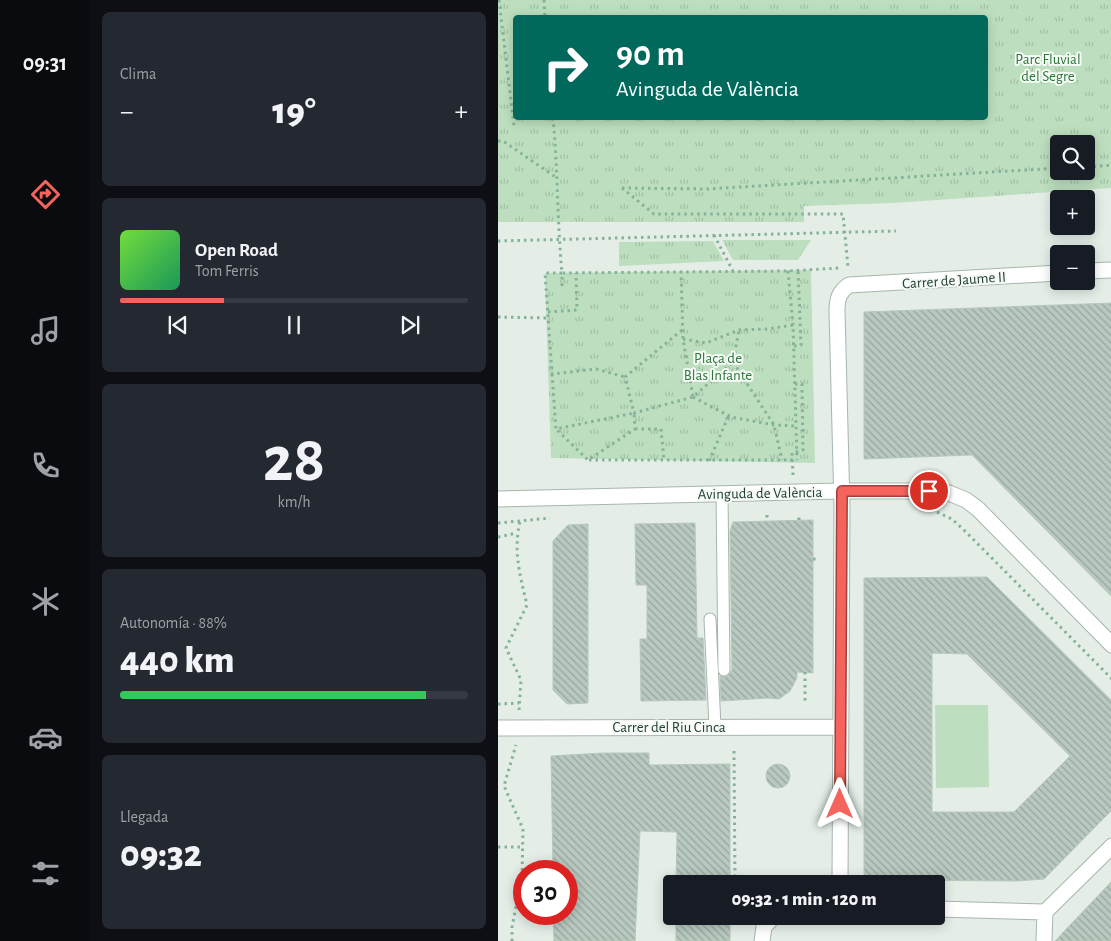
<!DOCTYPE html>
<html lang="es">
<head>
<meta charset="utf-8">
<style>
  :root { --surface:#171b24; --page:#242831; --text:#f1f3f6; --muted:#9ea1a6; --line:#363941; --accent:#f4635c }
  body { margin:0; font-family:"Alegreya Sans",sans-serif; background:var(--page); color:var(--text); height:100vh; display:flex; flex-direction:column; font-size:19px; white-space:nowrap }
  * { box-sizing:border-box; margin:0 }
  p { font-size:16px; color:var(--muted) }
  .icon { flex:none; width:28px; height:28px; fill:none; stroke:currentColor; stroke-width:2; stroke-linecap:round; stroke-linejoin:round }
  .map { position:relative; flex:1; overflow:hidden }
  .panel { display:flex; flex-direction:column; gap:12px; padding:12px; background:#0d0f14; width:408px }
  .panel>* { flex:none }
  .guide { position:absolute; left:15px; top:15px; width:475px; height:105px; border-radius:5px; box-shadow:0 2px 12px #0003; background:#00695c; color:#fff; overflow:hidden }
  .tools { position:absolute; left:552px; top:135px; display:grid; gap:10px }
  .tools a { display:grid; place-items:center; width:45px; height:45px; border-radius:5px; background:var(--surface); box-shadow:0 2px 12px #0003; font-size:25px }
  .speed { position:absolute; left:15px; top:860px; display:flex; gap:10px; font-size:25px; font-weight:700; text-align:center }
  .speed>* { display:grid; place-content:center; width:65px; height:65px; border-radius:50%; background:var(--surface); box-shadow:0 2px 12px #0003; line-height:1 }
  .speed .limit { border:8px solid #d22; background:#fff; color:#111 }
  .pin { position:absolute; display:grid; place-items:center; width:42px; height:42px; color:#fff; margin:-21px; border:2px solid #fff; border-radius:50%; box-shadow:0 1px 5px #0007 }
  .me { position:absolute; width:55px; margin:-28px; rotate:0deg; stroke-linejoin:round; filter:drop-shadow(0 0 4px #0008) }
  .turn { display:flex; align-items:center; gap:18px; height:105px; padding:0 20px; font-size:22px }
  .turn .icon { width:65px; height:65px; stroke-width:2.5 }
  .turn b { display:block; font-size:35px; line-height:42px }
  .big { font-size:38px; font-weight:800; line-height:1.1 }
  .panel .card { flex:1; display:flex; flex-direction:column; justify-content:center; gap:8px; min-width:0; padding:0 18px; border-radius:8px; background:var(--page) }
  .panel .dial { align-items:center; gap:0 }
  .dial b { font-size:65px; line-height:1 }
  .song { display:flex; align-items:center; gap:15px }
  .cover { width:60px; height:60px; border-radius:8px; background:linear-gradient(135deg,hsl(100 70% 55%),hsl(150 70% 35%)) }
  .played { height:5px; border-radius:2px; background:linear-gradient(90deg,var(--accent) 30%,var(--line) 30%) }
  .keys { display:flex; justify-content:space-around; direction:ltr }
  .heat { display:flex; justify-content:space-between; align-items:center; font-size:28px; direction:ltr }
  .charge { height:8px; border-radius:4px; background:linear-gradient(90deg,#34c759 88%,var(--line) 0) }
  .trip { position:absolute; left:165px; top:875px; width:282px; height:50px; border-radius:5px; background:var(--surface); box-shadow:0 2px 12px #0003; font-weight:800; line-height:50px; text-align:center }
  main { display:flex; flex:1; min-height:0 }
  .menu { display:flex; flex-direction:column; width:90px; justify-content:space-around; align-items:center; background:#090b0e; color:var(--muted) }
  .menu .icon { width:35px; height:35px }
  .menu .current { color:var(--accent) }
  .menu b { font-size:22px; color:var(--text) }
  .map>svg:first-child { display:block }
  .grass { fill:url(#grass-tufts); fill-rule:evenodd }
  .pitch { fill:#bddfbf }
  .building { fill:url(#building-back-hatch); stroke:#b6c8bd; fill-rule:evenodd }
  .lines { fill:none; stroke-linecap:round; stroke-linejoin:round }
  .service-casing { stroke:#a6b6ad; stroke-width:13 }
  .minor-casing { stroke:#a6b6ad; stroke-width:17 }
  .tertiary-casing { stroke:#a6b6ad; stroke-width:17 }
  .path { stroke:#84b29a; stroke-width:3; stroke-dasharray:2.5 4; stroke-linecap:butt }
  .service { stroke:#fff; stroke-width:11 }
  .minor { stroke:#fff; stroke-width:15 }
  .tertiary { stroke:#fff; stroke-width:15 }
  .path-bridge { stroke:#84b29a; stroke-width:3; stroke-dasharray:2.5 4; stroke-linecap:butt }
  .route-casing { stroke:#9f403c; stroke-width:12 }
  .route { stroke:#f4635c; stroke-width:9 }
  .labels { text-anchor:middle; stroke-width:4; stroke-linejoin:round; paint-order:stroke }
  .park-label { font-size:15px; fill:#2c783a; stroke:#f5faf6 }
  .street-label { font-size:15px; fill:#234032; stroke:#f5faf6 }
</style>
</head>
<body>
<main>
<nav class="menu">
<b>09:31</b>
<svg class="icon current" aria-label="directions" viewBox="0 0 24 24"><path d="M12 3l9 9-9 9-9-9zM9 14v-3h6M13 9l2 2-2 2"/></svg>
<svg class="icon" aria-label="music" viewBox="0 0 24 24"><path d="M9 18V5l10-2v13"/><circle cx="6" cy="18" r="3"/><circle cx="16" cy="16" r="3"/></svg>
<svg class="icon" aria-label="phone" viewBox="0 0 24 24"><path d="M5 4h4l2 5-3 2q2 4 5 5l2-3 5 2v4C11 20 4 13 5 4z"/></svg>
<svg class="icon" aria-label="climate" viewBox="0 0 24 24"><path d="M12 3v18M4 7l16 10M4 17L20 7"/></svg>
<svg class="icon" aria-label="car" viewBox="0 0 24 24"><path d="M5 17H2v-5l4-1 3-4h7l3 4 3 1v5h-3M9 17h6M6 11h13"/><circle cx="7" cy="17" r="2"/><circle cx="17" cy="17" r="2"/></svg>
<svg class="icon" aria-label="filters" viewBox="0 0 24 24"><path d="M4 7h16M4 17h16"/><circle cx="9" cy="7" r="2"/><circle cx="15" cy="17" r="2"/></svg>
</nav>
<section class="panel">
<div class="card"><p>Clima</p>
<div class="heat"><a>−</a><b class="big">19°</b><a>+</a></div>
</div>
<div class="card">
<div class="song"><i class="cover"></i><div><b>Open Road</b><p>Tom Ferris</p></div></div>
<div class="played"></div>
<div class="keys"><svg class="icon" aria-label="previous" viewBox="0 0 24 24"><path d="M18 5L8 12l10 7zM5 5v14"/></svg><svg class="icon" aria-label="pause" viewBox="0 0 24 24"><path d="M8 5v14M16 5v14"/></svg><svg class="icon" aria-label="next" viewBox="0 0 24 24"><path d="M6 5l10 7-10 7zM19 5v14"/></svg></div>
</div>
<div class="card dial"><b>28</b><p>km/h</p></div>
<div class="card"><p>Autonomía · 88%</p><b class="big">440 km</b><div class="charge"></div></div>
<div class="card"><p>Llegada</p><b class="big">09:32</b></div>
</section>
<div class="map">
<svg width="614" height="941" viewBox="0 0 614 941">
  <defs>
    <pattern id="grass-tufts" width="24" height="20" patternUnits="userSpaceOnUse" patternTransform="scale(1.25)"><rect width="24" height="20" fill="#bddfbf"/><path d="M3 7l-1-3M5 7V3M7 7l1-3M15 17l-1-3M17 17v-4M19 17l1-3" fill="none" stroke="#a2c0a5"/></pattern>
    <pattern id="building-back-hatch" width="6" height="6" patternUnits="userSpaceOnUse" patternTransform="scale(1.25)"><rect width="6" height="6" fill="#b9c9c0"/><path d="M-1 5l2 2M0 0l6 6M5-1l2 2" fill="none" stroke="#96a59d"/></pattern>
  </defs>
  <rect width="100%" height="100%" fill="#e4eee7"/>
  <path class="grass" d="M0 0H613V188L395 203 306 206V222H0ZM18 18H488V118H18ZM561 144H589V171H561Z
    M224 240H313L300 260H235Z
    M215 241 226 261 121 266V242Z
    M313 270 317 463 53 458 47 273Z"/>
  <path class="pitch" d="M437 705H490L491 787 438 788Z"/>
  <path class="building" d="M614 303V597L474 455 366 459V312Z
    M315 520V673L299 672V678L292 691 281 699 270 698 223 701 222 676 229 677 234 670 232 531 235 522Z
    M197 523 199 638H205L208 700 143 701 142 639H149V585H138L137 524Z
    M90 524V703L69 704 55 690V541L70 525Z
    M489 577 614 701V810L546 879 519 881 366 880V578ZM434 653 469 654 572 756 516 812H434Z
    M105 753H151V765L232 764V884H178L179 832 142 831 137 941H56L55 914H69V871H55L53 756Z
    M268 776a12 12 0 1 1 24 0a12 12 0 1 1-24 0Z
    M614 881V941H557L574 923Z
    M178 916H232V941H178Z"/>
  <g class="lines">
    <g class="service-casing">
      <path id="service" d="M224 494 226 670
        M212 619 217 727"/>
    </g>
    <g class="minor-casing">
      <path id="minor" d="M589 271 614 270
        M0 728 342 727
        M342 884 344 507 339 311C339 299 341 292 351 285L561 273
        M439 909 547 912
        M264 941 266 927 276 916
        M546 941 547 912 614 846"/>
    </g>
    <g class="tertiary-casing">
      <path id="tertiary" d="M0 499 344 491H431L451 493 468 500 480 509 614 645"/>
    </g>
    <path class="path" d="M1 0 16 126
      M46 0 47 18
      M55 118C60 169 59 221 64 273L290 271 342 268
      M0 141H5L59 178
      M589 167 614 165
      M124 188 209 189 561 168
      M124 188 156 214H345L350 267
      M216 235 235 271
      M0 241 398 231
      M183 271 185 339 195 397
      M290 271 295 325 299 460
      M64 286V273H47L54 374 98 369 127 377
      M50 312 79 310 78 273
      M0 317 50 318
      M184 330 127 377 136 413 195 397 235 362 241 330
      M185 339 208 343 241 330 269 329 295 325
      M296 346 303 345 300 270
      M235 362 276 425 284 460
      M54 374 58 429 136 413 137 429 90 460 58 429
      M195 397 233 417 276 425 298 426
      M137 429H163L166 461
      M91 460H292
      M211 461 231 415
      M295 475 294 453 305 450 304 384H297
      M439 512 454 519 470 534 614 679
      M269 515V521
      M301 520V515
      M0 523 52 518
      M0 537 19 533
      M315 559H319
      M307 672V704
      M0 704 21 703
      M21 710 23 680 8 648 29 605C22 575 15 552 22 521
      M236 751 237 884
      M0 847H24
      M14 941V927L24 877 25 829 6 786 18 745"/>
    <use href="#service" class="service"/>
    <use href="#minor" class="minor"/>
    <use href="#tertiary" class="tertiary"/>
    <path class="path-bridge" d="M292 460H299"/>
  </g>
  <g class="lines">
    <g class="route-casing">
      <path id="route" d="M342 804 344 491H431"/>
    </g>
    <use href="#route" class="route"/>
  </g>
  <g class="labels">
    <g class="park-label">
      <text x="550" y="64">Parc Fluvial<tspan x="550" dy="17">del Segre</tspan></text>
      <text x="220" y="363">Plaça de<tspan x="220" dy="17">Blas Infante</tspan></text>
    </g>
    <g class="street-label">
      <text transform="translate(456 280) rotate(-4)" y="5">Carrer de Jaume II</text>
      <text transform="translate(262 493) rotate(-1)" y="5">Avinguda de València</text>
      <text x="171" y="732">Carrer del Riu Cinca</text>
    </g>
  </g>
</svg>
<div class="tools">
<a><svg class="icon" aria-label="search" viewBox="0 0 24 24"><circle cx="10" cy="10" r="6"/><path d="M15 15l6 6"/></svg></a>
<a>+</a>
<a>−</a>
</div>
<div class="speed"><div class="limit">30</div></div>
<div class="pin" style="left:431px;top:491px;background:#d93025"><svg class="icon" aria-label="arrive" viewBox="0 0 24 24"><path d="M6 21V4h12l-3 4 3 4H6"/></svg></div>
<svg class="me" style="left:342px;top:804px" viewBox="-20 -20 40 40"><path d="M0-17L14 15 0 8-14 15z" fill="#f4635c" stroke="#fff" stroke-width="4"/></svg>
<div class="trip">09:32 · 1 min · 120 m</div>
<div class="guide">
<div class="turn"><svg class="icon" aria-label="right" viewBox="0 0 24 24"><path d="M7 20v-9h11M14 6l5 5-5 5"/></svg><div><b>90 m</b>Avinguda de València</div></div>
</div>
</div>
</main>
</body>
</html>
